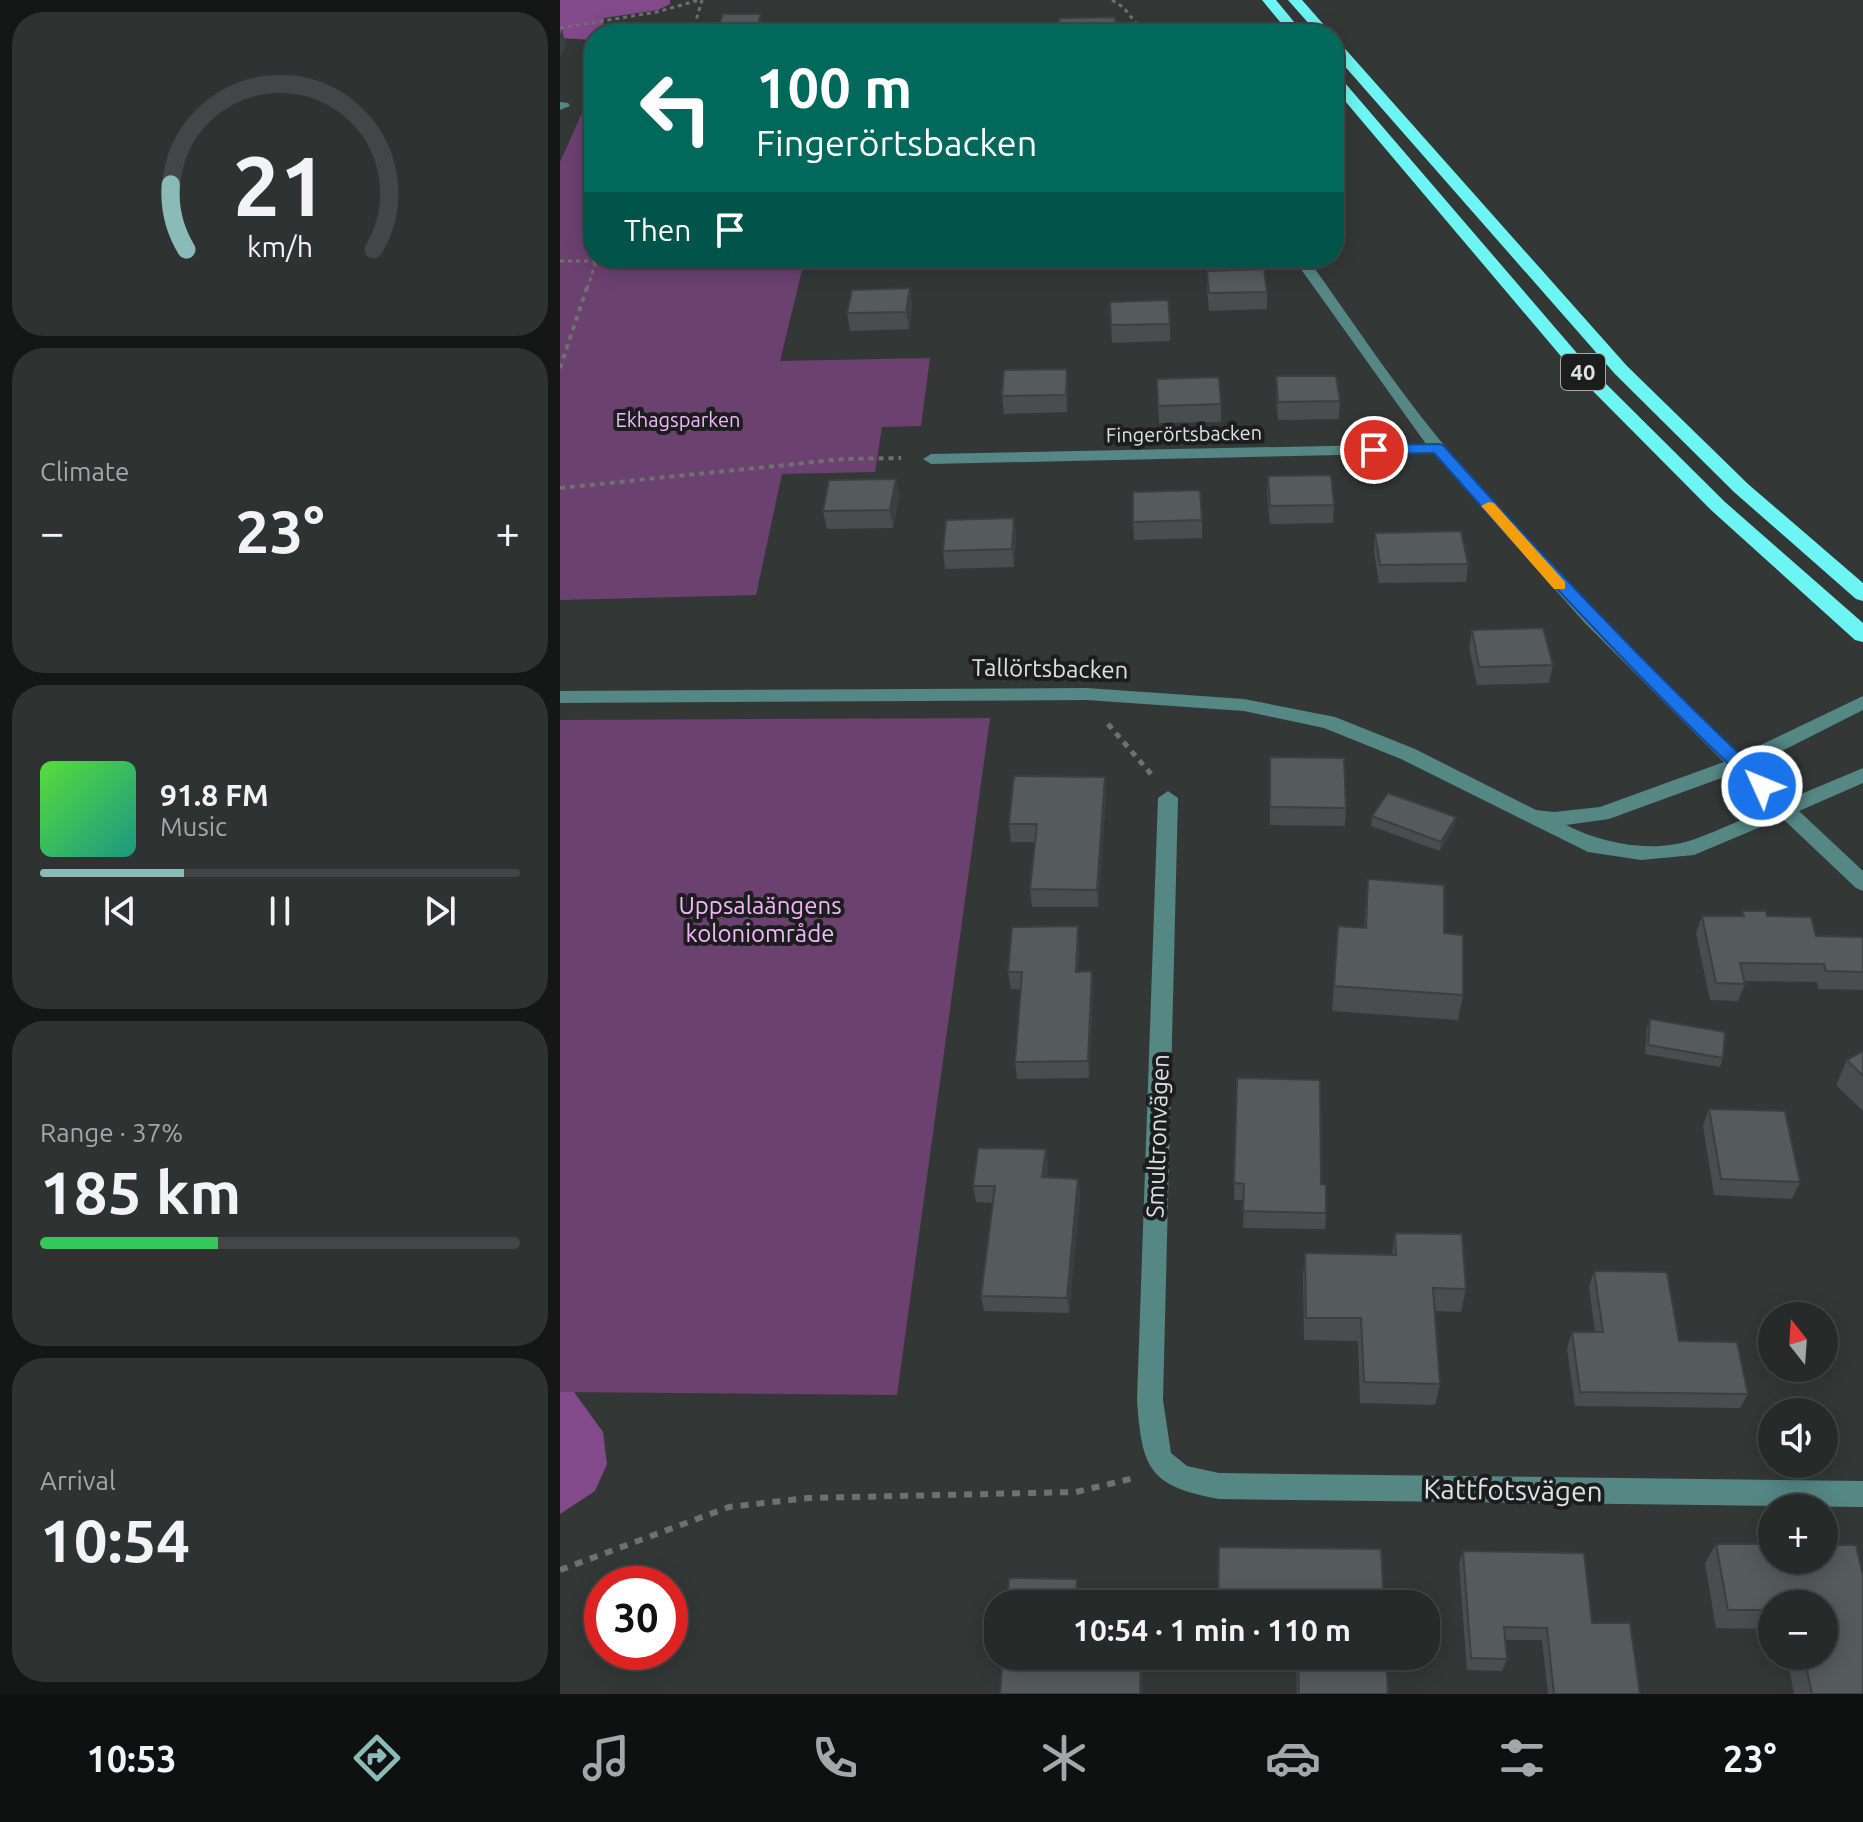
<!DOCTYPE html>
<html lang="en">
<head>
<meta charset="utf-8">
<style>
  :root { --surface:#262a29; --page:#2e3231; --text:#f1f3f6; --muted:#a4a7a8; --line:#424646; --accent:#8bbbb9 }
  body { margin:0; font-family:Ubuntu,sans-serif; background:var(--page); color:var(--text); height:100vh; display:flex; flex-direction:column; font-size:30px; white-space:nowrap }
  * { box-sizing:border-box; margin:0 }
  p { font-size:26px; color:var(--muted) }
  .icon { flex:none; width:44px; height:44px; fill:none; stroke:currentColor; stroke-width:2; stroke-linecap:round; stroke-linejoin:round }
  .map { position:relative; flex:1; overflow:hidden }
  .side { display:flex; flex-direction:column; gap:12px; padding:12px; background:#151717; width:560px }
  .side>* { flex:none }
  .top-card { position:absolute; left:24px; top:24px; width:760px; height:244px; border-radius:32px; box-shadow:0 4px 20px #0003,0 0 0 2px var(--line); background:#00695c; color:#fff; overflow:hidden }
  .needle { width:52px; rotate:343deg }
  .buttons { position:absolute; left:1198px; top:1302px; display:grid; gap:16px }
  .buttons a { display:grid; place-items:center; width:80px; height:80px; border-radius:50%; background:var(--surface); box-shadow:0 4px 20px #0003,0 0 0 2px var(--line); font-size:40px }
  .speed { position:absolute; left:24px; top:1566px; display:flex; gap:16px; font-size:40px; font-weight:700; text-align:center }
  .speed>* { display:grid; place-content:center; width:104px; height:104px; border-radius:50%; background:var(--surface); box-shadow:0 4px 20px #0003,0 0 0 2px var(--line); line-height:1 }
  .speed .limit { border:12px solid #d22; background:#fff; color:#111 }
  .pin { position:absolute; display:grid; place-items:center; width:68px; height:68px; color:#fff; margin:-34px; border:4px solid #fff; border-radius:50%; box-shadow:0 2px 8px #0007 }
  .me { position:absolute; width:88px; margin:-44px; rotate:314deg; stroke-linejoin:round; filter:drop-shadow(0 0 6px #0008) }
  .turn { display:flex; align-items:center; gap:28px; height:168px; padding:0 40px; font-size:36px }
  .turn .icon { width:104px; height:104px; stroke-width:2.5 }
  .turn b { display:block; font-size:56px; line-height:68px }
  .then { display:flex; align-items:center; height:76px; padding:0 40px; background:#0003; gap:16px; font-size:30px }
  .big { font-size:60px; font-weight:600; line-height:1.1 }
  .side .widget { flex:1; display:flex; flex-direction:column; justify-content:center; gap:12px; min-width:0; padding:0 28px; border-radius:32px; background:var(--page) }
  .side .dial { align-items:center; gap:0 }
  .dial svg { height:208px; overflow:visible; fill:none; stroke:var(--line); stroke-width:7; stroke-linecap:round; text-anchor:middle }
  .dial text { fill:var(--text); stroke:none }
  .song { display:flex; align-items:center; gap:24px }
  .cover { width:96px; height:96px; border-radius:12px; background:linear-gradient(135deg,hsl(110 70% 55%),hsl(170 70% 35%)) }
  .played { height:8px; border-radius:4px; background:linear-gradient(90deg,var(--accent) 30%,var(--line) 30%) }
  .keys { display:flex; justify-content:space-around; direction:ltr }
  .heat { display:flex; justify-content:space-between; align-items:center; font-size:44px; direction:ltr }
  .charge { height:12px; border-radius:6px; background:linear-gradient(90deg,#34c759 37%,var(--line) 0) }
  .trip { position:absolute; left:424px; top:1590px; width:456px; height:80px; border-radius:32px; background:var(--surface); box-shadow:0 4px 20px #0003,0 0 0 2px var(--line); font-weight:600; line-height:80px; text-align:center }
  .dock { display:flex; height:128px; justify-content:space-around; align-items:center; background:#0f1110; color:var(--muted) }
  .dock .icon { width:56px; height:56px }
  .dock .current { color:var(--accent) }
  .dock b { font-size:36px; color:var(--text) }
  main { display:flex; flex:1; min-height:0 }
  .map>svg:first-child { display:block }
  .green { fill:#6b4170 }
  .forest { fill:#834a8b }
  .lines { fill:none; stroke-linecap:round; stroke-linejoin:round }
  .path-far3 { stroke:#6d7170; stroke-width:3; stroke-dasharray:4 4; stroke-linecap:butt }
  .path-far2 { stroke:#6d7170; stroke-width:4; stroke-dasharray:5 5; stroke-linecap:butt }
  .path-far1 { stroke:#6d7170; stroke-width:5; stroke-dasharray:6 6; stroke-linecap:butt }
  .path { stroke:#6d7170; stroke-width:6; stroke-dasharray:8 8; stroke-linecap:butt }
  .minor { fill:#558785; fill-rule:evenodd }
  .highway { fill:#6df5f3; fill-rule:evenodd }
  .wall { fill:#494d4d }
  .shaded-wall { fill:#3c3f3f }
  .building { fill:#555a5a; stroke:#3c3f3f; stroke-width:2 }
  .route { fill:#1a73e8; stroke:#114b97; stroke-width:2 }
  .slow { fill:#f59e0b }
  .labels { text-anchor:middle; stroke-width:8; stroke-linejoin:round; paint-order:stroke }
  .far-park-label { font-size:20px; fill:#f6b6fe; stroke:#1c1e1e }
  .far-street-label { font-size:20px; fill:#dee1e1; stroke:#1c1e1e }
  .shield { fill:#1c1e1e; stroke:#a4a6a6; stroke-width:2 }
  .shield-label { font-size:22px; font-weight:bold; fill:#dee1e1 }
  .street-label { font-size:24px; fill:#dee1e1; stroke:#1c1e1e }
  .park-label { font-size:24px; fill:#f6b6fe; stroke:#1c1e1e }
  .near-street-label { font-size:28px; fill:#dee1e1; stroke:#1c1e1e }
</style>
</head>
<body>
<main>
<section class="side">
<div class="widget dial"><svg viewBox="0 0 100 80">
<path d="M14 69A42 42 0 1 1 86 69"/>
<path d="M14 69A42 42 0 0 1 8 44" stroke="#8bbbb9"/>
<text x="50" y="56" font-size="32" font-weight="700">21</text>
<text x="50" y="72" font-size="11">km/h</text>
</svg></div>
<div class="widget"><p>Climate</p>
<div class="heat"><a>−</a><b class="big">23°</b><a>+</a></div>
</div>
<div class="widget">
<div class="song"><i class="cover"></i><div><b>91.8 FM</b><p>Music</p></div></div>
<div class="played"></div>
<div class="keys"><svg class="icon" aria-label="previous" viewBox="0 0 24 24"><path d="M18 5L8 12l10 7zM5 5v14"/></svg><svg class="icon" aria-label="pause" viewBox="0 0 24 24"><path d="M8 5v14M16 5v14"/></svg><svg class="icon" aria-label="next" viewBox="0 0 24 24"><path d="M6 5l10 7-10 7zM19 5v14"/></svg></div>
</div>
<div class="widget"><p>Range · 37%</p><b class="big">185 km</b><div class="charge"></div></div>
<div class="widget"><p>Arrival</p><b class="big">10:54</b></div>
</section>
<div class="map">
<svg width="1303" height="1694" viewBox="0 0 1303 1694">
  <rect width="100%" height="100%" fill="#333837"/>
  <path class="green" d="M22 113H34V258H245L220 361 370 358 361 426 322 427 315 472 222 474 196 595 0 600V162Z
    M430 718 337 1395 0 1392V720Z"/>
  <path class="forest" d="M0 0H110V4L98 10 44 18 43 26 81 31 80 34H34V40L0 38Z
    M0 1392H14L43 1432 47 1464 35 1491 0 1514Z"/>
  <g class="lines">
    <path class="path-far3" d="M552 0 563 7 585 34
      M0 28 97 12 139 0
      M132 34 142 0
      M0 261H36
      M27 289 37 258"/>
    <path class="path-far2" d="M0 368 27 287
      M0 488 284 459 341 458"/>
    <path class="path-far1" d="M548 724 591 774"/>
    <path class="path" d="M0 1570 169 1507 248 1498 516 1492 574 1478"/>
    <path class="minor" d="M0 102 8 103 10 106 0 110Z
      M733 258H747C792 320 834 385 883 444 973 555 1077 656 1180 755L1303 696V710L1192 766 1227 800 1303 768V783L1239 811 1303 871V891L1296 888 1222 818 1134 855 1081 860 1028 852 841 759 764 728 684 711 527 700 0 703V691L527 688 684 699 775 717 855 749 976 810 994 812 1040 807 1164 762 1025 623 873 453 371 464 363 459 371 454 866 444ZM1175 773 1210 807C1185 818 1160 830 1135 839 1094 854 1043 844 1006 825L1049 819Z
      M608 791 618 798 603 1400 611 1453 627 1466 659 1473 1303 1481V1507L659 1499C589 1486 582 1469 577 1400L598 798Z"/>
    <path class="highway" d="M702 0H716L744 34H730Z
      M728 0H742L772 34H758Z
      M774 41 779 42 1067 366 1188 484 1303 583V601L1296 599 1174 492 1055 374 774 54Z
      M774 75 779 76 1028 366 1165 502 1303 623V642L1295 640 1151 510 1016 374 774 88Z"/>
  </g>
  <path class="wall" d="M34 58V77H31L29 69Z
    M647 271 707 292V309L649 311 647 288Z
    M350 288 352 305 349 329 290 331 287 313Z
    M550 302 610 324V341L552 343Z
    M716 376 780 401 779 419 718 420 716 394Z
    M597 379 661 404V422L599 423Z
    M508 386 507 412 444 414 442 396Z
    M708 476 774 505 773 523 710 524 707 494Z
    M336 479 339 497 333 528 267 529 263 511Z
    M454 518 456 536 454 567 385 569 383 551Z
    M642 520V538L574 540 573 522Z
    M815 533 908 564 906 582 819 583 814 551Z
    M912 630 993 665 989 683 917 685 909 648Z
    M710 757 786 808 785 826 710 825Z
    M546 795 538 907H472L470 889 475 842H451L449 824Z
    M812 816 896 817 894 827 880 851 811 826Z
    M808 879 884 933 903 995 898 1020 772 1011 778 926 804 928Z
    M1182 911 1207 916 1256 936 1303 937V990L1258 989 1257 982 1184 981 1185 984 1178 1001 1150 1000 1136 933 1142 916H1181Z
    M519 944 518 971 533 988 529 1078 457 1079 455 1062 461 989H451L448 972Z
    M1090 1019 1163 1058 1160 1067 1085 1054 1087 1028Z
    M1303 1051V1111L1276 1085 1287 1060Z
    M677 1078 761 1184 766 1213 765 1229 683 1228 684 1200H674Z
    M1149 1109 1240 1182 1232 1199 1154 1195 1143 1126Z
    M486 1149 488 1166 486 1177 518 1179 520 1195 509 1313 424 1311 421 1296 433 1203 416 1202 413 1186Z
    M835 1233 906 1289 901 1312 875 1311 880 1384 875 1405 800 1403 798 1341 744 1340 743 1276 745 1253 832 1255Z
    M1034 1271 1119 1341 1188 1394 1180 1408 1015 1406 1007 1348 1012 1332H1035L1029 1287Z
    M1156 1544 1303 1576V1694H1234L1227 1656H1264V1604H1212V1629L1156 1628 1145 1563Z
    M903 1551 1032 1623 1080 1694H988L982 1640H946L947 1659 942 1671 907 1670 899 1564Z
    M657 1656H826L828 1694H737L736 1659 657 1658Z"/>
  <path class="shaded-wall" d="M201 14 204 29 203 34H195Z
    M2 29 6 45 0 58V34Z
    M350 288 352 305 349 329 346 312Z
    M507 369 508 386 507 412 506 395Z
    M336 479 339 497 333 528 330 510Z
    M454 518 456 536 454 567 452 549Z
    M545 777 546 795 538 907 537 890Z
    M896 817 894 827 880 851 881 842Z
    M518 926 519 944 517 989 516 972Z
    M532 971 533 988 529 1078 528 1061Z
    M486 1149 488 1166 485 1194 482 1177Z
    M518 1179 520 1195 509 1313 507 1298Z
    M517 1579 520 1598V1604H516Z
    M581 1656H583L582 1694H580Z"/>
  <path class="building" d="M163 14H201L195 34H156Z
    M555 17 556 34H498L499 18Z
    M320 26 318 34H272L274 27Z
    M34 58V69H29Z
    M704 269 707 292 649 293 647 271Z
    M350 288 346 312 287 313 292 290Z
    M608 300 610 324 551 325 550 302Z
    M507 369 506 395 442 396 444 370Z
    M716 376H776L780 401 718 402Z
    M659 377 661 404 598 406 597 379Z
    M771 475 774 505 710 506 708 476Z
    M336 479 330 510 263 511 269 480Z
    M640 490 642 520 573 522V492Z
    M454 518 452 549 383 551 386 520Z
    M901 531 908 564 820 565 815 533Z
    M983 628 993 665 919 667 912 630Z
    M710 757 784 758 786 808 710 807Z
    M454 776 545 777 537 890 470 889 477 824H449Z
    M828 793 896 817 881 842 812 816Z
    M808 879 884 885V933L903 935V995L774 986 778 926 806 928Z
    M1182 911H1206L1207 916 1251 917 1256 936 1303 937V972L1266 971 1264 964 1180 963 1185 984 1156 983 1142 916H1184Z
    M518 926 516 972 532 971 528 1061 455 1062 462 972H448L452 927Z
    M1090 1019 1165 1032 1163 1058 1088 1045Z
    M1303 1051V1076L1287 1060Z
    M677 1078 760 1080 761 1184 766 1185V1213L683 1211 684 1184 674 1183Z
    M1149 1109 1225 1111 1240 1182 1161 1179Z
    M418 1148 486 1149 482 1177 518 1179 507 1298 421 1296 435 1186H413Z
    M835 1233 902 1234 906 1289 873 1288 880 1384 804 1382 801 1318H746L745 1253 836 1255Z
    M1034 1271 1107 1272 1119 1341 1177 1342 1188 1394 1020 1392 1012 1332H1043Z
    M1156 1544H1212V1560H1264V1545H1296L1303 1576V1694H1252L1244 1656H1264V1604H1212V1610H1168Z
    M659 1547 821 1549 824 1604H658Z
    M903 1551 1024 1553 1032 1623H1070L1080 1694H994L987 1628 944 1627 947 1659 911 1658Z
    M449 1578 517 1579 516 1604H447Z
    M443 1656H581L580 1694H440Z
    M738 1656H826L828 1694H739Z"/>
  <path class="route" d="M878 444 883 445C988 563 1092 673 1208 781L1211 786 1208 790H1196C1081 682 978 571 874 453L814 454 807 450 814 445Z"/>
  <path class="slow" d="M929 502 934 503 1005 582V589H994L924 509 921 506Z"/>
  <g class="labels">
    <g class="far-park-label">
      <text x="118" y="427">Ekhagsparken</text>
    </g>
    <g class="far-street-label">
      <text transform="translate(624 434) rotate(-1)" y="7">Fingerörtsbacken</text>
    </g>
    <rect class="shield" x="1001" y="354" width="44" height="36" rx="6"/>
    <g class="shield-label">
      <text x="1023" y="380">40</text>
    </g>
    <g class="street-label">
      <text transform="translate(490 669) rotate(1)" y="8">Tallörtsbacken</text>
      <text transform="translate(598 1136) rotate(-88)" y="8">Smultronvägen</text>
    </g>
    <g class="park-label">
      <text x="200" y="914">Uppsalaängens<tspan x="200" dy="28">koloniområde</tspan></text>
    </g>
    <g class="near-street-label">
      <text transform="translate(953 1490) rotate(1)" y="10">Kattfotsvägen</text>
    </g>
  </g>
</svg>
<div class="buttons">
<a><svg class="needle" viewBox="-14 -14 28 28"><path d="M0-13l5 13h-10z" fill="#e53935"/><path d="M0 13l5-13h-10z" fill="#a4a7a8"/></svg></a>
<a><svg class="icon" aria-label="sound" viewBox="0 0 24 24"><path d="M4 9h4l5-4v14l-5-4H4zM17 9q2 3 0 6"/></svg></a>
<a>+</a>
<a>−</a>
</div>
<div class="speed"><div class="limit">30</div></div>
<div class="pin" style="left:814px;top:450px;background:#d93025"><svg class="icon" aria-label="arrive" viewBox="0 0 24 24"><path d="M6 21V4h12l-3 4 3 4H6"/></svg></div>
<svg class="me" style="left:1202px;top:786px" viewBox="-20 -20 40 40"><circle r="17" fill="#1a73e8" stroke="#fff" stroke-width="3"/><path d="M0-11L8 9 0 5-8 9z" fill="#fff"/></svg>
<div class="trip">10:54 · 1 min · 110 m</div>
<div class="top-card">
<div class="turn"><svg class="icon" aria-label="left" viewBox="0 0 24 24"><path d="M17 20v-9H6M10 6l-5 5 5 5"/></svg><div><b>100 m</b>Fingerörtsbacken</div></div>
<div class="then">Then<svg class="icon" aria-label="arrive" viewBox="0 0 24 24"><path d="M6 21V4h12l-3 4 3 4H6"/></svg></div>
</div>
</div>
</main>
<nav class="dock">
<b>10:53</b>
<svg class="icon current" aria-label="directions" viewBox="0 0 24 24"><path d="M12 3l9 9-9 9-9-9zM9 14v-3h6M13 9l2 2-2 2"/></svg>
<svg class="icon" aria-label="music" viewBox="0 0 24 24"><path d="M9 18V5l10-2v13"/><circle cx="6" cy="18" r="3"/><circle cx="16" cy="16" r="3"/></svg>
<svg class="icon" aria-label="phone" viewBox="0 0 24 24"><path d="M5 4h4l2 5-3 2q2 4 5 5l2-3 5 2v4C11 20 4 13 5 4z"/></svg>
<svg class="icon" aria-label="climate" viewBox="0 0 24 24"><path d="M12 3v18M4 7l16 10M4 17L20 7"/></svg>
<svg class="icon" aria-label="car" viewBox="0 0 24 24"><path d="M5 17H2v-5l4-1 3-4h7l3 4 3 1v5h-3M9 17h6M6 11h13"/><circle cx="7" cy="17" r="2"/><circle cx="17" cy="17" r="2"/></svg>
<svg class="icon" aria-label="filters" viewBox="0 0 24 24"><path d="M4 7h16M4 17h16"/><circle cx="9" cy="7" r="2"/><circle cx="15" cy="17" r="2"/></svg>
<b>23°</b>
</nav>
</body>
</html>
